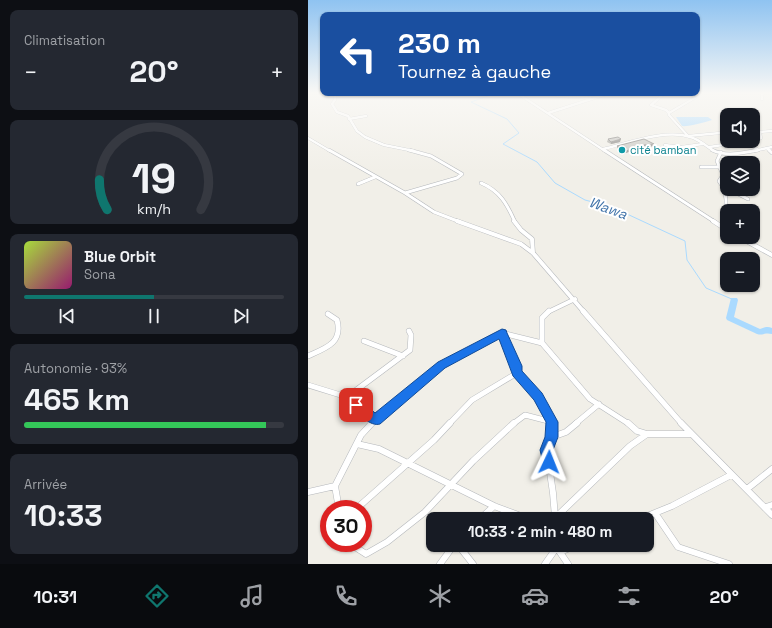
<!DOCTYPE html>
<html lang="fr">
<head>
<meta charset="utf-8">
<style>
  :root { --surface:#171b24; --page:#242831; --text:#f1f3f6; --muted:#9ea1a6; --line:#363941; --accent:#0f766e }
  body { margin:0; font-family:"Space Grotesk",sans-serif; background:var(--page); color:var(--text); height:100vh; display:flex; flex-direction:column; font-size:15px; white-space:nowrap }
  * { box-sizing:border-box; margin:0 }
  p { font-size:13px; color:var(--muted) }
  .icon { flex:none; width:22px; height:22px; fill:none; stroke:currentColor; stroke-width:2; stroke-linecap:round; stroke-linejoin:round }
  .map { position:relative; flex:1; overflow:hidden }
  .panel { display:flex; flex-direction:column; gap:10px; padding:10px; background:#0d0f14; width:308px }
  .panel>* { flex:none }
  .banner { position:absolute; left:12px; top:12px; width:380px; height:84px; border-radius:8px; box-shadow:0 1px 3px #0004; background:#1a4fa0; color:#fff; overflow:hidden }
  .controls { position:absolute; left:412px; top:108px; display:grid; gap:8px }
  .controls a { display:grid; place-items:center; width:40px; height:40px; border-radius:8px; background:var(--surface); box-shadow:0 1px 3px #0004; font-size:20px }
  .speed { position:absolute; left:12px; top:500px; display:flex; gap:8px; font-size:20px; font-weight:700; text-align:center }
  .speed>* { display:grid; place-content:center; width:52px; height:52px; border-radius:50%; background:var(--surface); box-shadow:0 1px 3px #0004; line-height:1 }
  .speed .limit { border:6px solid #d22; background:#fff; color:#111 }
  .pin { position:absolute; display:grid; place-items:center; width:34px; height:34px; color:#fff; margin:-17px; border-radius:8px; box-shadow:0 2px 6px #0006 }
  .me { position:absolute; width:44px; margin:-22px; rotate:2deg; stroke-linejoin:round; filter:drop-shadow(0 0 3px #0008) }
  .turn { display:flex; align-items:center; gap:14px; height:84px; padding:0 12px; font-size:18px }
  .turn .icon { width:52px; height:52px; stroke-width:2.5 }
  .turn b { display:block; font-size:28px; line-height:34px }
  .big { font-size:30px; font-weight:600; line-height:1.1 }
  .panel .tile { flex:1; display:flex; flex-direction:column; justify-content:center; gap:6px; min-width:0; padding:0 14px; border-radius:8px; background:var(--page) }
  .panel .dial { align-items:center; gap:0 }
  .dial svg { height:104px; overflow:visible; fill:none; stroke:var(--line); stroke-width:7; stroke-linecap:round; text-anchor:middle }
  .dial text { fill:var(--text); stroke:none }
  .song { display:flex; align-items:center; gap:12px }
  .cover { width:48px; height:48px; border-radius:6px; background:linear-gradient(135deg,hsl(80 70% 55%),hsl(320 70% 35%)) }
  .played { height:4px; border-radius:2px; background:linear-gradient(90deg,var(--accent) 50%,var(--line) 50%) }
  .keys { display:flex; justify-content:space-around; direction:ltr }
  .heat { display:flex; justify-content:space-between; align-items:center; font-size:22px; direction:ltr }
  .charge { height:6px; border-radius:3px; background:linear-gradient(90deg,#34c759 93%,var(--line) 0) }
  .trip { position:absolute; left:118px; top:512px; width:228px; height:40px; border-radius:8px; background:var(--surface); box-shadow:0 1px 3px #0004; font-weight:600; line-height:40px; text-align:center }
  .menu { display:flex; height:64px; justify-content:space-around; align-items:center; background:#090b0e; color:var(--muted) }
  .menu .icon { width:28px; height:28px }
  .menu .on { color:var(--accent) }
  .menu b { font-size:18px; color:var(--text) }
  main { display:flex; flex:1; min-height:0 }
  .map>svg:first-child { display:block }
  .water { fill:#aadaff }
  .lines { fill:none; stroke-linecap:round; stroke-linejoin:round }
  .stream { stroke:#aadaff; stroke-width:1 }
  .river { fill:#aadaff; fill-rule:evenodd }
  .minor-far4-casing { stroke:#b5b8bc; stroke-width:3 }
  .minor-far3-casing { stroke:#b5b8bc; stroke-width:4 }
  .minor-far2-casing { stroke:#b5b8bc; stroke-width:5 }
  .minor-far1-casing { stroke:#b5b8bc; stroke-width:6 }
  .minor-casing { stroke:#b5b8bc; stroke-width:7 }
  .minor-far4 { stroke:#fff; stroke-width:2.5 }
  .minor-far3 { stroke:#fff; stroke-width:3 }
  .minor-far2 { stroke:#fff; stroke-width:4 }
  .minor-far1 { stroke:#fff; stroke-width:5 }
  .minor { stroke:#fff; stroke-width:6 }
  .wall { fill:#afaea9 }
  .shaded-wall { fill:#8f8d8a }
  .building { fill:#cccac5; stroke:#8f8d8a }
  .route { fill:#1a73e8; stroke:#114b97 }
  .culture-dot { fill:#0f9aa8; stroke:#fff; stroke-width:1.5 }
  .labels { text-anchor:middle; stroke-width:4; stroke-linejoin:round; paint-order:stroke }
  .far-culture-label { font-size:11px; fill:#0d838f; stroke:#fff; text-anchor:start }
  .water-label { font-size:14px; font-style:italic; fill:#4174aa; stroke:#fff }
</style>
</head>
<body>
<main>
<section class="panel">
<div class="tile"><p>Climatisation</p>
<div class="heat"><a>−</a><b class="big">20°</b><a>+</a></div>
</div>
<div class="tile dial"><svg viewBox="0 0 100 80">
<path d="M14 69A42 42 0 1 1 86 69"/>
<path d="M14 69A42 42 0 0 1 8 46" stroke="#0f766e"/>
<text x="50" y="56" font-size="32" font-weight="700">19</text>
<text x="50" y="72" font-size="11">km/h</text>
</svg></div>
<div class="tile">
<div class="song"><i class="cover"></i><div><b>Blue Orbit</b><p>Sona</p></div></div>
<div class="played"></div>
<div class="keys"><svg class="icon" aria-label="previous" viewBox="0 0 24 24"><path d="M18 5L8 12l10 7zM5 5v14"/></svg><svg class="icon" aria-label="pause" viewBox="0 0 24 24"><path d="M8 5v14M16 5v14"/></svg><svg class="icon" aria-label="next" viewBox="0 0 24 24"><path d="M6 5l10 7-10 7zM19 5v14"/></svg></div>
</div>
<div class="tile"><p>Autonomie · 93%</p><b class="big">465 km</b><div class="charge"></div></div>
<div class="tile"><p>Arrivée</p><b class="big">10:33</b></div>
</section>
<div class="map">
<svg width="464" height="564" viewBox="0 0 464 564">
  <rect width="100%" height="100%" fill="#f1efe8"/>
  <path class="water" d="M368 117H400L404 120C398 122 379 127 374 126Z"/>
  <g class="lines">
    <path class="stream" d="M188 93 163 102 199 119 211 133 195 144 229 162 247 183 277 200 304 207 377 241 379 260 398 288 426 300"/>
    <path class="river" d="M423 298H429L430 300 426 317 452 329C457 327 460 326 464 328V334C456 332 455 336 449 334L419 320 418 318Z"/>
    <g class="minor-far4-casing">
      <path id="minor-far4" d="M27 93V100L24 104 29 112 40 116 49 131 57 137 76 145 106 151
        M209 93 297 151
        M243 93 250 96 282 98
        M357 93 343 105 358 110 361 113
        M395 93 361 113V115L380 136 412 133
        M454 93V99
        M240 113 302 93
        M41 119 58 116
        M0 138 22 151
        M445 141 453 138 452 132 464 131
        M436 142 449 149
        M357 145 373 147 395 144
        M401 147 443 141
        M459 148 462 151
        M295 149C320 143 357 129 382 137 391 139 398 146 406 151
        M445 151 464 147"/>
    </g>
    <g class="minor-far3-casing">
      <path id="minor-far3" d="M21 150 97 193 126 212 152 222
        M296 150 407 222
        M404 150C418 157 435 153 450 150
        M461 150 464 153
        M413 152 409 161 415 175 411 181C421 194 418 207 416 222
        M393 167H412
        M173 183C192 191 199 204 207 222
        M50 184 67 177
        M420 189 440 199
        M97 193 149 178 154 174 123 156 101 150"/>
    </g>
    <g class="minor-far2-casing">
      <path id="minor-far2" d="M149 221 213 244 225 253 276 312
        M206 221 213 230 224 239 225 253
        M405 221 419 230
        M416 229V221
        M431 237 464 255
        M240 312 267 299"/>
    </g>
    <g class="minor-far1-casing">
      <path id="minor-far1" d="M275 311 374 424
        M194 333 208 366 209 373
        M56 341 95 356
        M234 343V318L241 311
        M0 356C18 348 35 343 29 320L20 314
        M0 385 39 397 67 420
        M39 397 102 350 103 335 101 331
        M63 424 133 365 194 333 234 343 282 399 321 424
        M141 424 164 400 209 373C222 387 241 404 244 424
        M205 424 217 415 244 422
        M267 424 291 404"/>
    </g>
    <g class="minor-casing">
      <path id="minor" d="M244 423 239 452 245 493 247 517
        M320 423 329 431 339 434
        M373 423 464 515
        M244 437 258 432 269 423
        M49 444 71 449 186 506 221 519
        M439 489 464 469
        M0 492 27 486
        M458 507 464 505
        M31 509 27 486 53 435 64 423
        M48 509 126 440 142 423
        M347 513 370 547 421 564
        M247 518 322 446 339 434H383
        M172 519 186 506
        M332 519 364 506 423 475
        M41 543 58 554 79 542 117 512 165 461 206 423
        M150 545 165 564
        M247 545 260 564
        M252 552 269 545
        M132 564 146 545
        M237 564 249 547"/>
    </g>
    <use href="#minor-far4" class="minor-far4"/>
    <use href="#minor-far3" class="minor-far3"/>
    <use href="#minor-far2" class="minor-far2"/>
    <use href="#minor-far1" class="minor-far1"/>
    <use href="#minor" class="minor"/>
  </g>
  <path class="wall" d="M300 139 312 142 303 144 299 142Z
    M346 144 345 146 336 148 317 153 309 148V146Z"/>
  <path class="shaded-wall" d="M313 139 312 142 303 144V142Z
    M346 144 345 146 336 148 317 153 318 151 336 145Z"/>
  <path class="building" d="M310 137 313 139 303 142 300 139Z
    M336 139 346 144 336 145 318 151 309 146Z"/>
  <linearGradient id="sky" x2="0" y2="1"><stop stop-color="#8fc3f1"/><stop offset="0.54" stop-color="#f9f8f5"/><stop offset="1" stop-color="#f9f8f5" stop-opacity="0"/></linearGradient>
  <rect width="464" height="172" fill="url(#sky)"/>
  <path class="route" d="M194 329 198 330 199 333 214 366V371L234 393 250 422V437L245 450 247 462 245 466 241 468 236 466 232 450 237 437 238 422 226 400 205 376 191 339 137 368 72 424C62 427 52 414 44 408L43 405 44 401C53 398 61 408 67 413L130 362Z"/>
  <circle class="culture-dot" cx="314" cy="150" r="4"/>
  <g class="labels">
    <g class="far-culture-label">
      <text x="322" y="154">cité bamban</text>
    </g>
    <g class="water-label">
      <text transform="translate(300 208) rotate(20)" y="5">Wawa</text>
    </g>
  </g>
</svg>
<div class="controls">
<a><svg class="icon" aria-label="sound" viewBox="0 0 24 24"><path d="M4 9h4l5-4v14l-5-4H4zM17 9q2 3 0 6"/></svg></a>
<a><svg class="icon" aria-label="layers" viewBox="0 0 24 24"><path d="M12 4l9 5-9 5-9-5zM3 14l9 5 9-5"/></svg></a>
<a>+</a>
<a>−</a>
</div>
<div class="speed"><div class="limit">30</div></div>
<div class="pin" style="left:48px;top:405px;background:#d93025"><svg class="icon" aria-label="arrive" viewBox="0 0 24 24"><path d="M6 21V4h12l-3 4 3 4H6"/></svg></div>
<svg class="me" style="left:241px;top:462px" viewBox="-20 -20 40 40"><path d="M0-17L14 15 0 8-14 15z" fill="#1a73e8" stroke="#fff" stroke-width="4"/></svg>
<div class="trip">10:33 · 2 min · 480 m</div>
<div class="banner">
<div class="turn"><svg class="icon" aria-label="left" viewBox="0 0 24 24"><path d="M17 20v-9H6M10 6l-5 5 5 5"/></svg><div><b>230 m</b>Tournez à gauche</div></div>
</div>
</div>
</main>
<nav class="menu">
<b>10:31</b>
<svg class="icon on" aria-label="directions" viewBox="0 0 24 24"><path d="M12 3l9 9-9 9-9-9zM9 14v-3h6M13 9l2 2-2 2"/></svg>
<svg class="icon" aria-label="music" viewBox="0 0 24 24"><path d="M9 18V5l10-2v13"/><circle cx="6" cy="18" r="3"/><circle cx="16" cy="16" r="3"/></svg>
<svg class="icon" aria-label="phone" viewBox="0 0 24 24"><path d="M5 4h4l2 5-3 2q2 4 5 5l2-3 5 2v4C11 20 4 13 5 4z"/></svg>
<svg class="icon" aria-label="climate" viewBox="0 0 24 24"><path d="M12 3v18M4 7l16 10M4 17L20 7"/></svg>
<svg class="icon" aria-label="car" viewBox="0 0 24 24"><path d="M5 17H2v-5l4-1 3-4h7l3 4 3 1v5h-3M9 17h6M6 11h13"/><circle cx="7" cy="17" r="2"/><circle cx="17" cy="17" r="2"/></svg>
<svg class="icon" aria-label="filters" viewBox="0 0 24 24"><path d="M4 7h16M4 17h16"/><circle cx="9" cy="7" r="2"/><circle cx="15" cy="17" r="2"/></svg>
<b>20°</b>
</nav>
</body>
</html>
